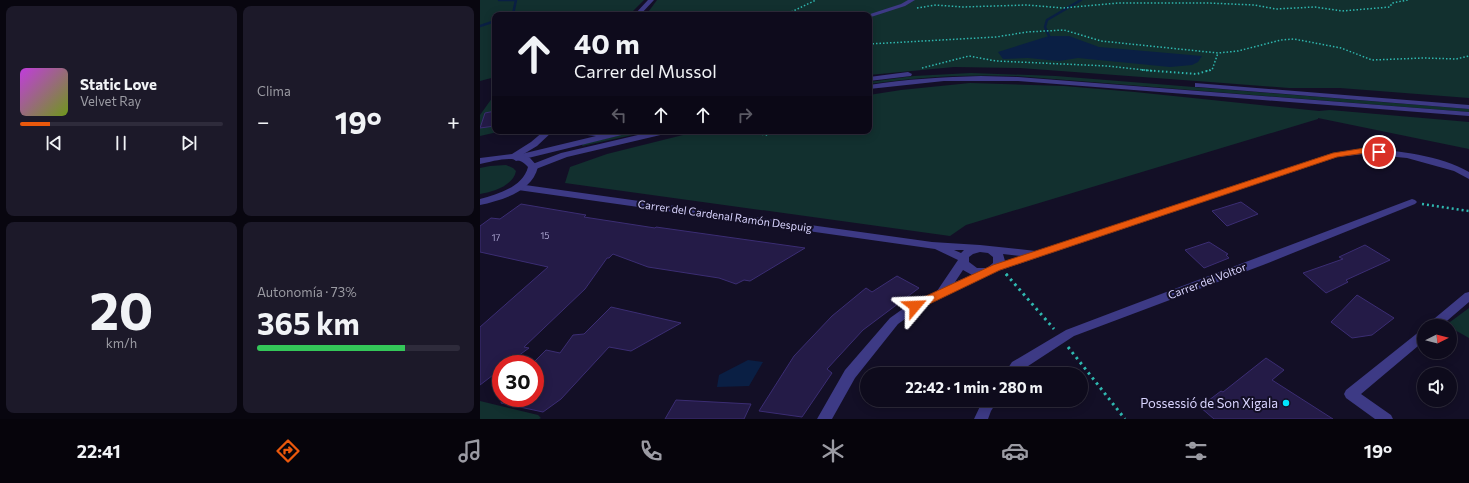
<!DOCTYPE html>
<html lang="es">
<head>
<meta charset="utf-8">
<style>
  :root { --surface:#0e0b1c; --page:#1c1929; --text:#f1f3f6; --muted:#9b9ba3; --line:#2e2b3b; --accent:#ea580c }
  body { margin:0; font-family:Commissioner,sans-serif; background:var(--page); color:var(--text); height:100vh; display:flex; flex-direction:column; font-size:15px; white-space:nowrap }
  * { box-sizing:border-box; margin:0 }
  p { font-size:13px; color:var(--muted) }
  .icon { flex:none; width:22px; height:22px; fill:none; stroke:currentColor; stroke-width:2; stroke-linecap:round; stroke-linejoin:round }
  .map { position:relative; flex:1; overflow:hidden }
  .side { display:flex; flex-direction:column; gap:6px; padding:6px; background:#08060f; width:480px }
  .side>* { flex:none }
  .top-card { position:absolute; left:12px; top:12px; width:380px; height:122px; border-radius:8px; box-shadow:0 2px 10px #0003,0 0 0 1px var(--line); background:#0e0b1c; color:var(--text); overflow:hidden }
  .needle { width:26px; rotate:84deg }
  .controls { position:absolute; left:937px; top:319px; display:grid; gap:8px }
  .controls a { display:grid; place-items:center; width:40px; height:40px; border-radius:50%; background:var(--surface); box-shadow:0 2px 10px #0003,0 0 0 1px var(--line); font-size:20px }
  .speed { position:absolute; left:12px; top:355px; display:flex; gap:8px; font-size:20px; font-weight:700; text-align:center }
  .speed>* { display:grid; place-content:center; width:52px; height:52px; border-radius:50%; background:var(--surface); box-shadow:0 2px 10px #0003,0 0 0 1px var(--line); line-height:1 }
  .speed .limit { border:6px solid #d22; background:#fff; color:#111 }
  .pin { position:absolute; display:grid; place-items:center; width:34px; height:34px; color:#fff; margin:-17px; border:2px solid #fff; border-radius:50%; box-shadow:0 1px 4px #0007 }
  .me { position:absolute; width:44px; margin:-22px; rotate:64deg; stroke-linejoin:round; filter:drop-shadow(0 0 3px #0008) }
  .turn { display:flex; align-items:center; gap:14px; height:84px; padding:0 16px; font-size:18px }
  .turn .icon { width:52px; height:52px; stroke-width:2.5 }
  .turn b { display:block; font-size:28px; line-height:34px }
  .lanes { display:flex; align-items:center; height:38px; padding:0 16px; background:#0003; justify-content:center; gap:20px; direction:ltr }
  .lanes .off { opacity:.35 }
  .big { font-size:30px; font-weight:700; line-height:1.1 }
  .side .widget { flex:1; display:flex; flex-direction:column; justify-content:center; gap:6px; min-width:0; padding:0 14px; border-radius:8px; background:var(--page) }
  .side .dial { align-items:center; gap:0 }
  .dial b { font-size:52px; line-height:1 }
  .song { display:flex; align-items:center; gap:12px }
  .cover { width:48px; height:48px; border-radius:6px; background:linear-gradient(135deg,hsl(290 70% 55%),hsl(80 70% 35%)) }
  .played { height:4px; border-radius:2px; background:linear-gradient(90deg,var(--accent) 15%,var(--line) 15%) }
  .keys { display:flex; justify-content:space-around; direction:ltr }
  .heat { display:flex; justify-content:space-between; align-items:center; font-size:22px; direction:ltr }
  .charge { height:6px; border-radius:3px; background:linear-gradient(90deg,#34c759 73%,var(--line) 0) }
  .side .tiles { flex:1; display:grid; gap:6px; grid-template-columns:repeat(2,1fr) }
  .trip { position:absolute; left:380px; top:367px; width:228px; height:40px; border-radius:20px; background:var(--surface); box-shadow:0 2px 10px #0003,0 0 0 1px var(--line); font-weight:700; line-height:40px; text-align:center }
  .menu { display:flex; height:64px; justify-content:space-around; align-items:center; background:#06040b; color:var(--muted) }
  .menu .icon { width:28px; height:28px }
  .menu .current { color:var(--accent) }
  .menu b { font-size:18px; color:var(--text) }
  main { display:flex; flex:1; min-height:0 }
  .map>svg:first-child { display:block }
  .green { fill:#12302f }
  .water { fill:#0a1f44 }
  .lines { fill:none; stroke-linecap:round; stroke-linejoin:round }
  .stream { stroke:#0a1f44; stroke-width:2.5 }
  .building { fill:#241b47; stroke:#3b2d73 }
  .path-far3 { stroke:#2fb8b0; stroke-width:1.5; stroke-dasharray:1.5 2; stroke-linecap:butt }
  .path-far2 { stroke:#2fb8b0; stroke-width:2; stroke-dasharray:1.5 2.5; stroke-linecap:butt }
  .path-far1 { stroke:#2fb8b0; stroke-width:2.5; stroke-dasharray:2 3; stroke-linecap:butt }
  .path { stroke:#2fb8b0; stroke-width:3; stroke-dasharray:2.5 4; stroke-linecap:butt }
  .minor { fill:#3d3a85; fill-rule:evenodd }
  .tertiary { fill:#3d3a85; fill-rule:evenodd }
  .route { fill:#ea580c; stroke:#983908 }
  .poi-dot { fill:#00e5ff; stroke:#130f26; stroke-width:1.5 }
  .labels { text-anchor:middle; stroke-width:4; stroke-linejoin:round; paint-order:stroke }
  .number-label { font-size:9px; fill:#aca6d1 }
  .street-label { font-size:11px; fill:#d9d4ff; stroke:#130f26 }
  .near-poi-label { font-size:13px; fill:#d9d4ff; stroke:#130f26; text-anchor:end }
</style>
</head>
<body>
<main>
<section class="side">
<div class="tiles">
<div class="widget">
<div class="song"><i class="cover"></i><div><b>Static Love</b><p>Velvet Ray</p></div></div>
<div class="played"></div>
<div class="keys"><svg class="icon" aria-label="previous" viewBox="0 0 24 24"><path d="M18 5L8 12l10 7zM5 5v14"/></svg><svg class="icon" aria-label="pause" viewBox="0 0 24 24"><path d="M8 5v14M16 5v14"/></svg><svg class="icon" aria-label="next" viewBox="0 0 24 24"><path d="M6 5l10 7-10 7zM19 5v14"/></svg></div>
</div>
<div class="widget"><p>Clima</p>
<div class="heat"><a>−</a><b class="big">19°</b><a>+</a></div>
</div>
<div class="widget dial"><b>20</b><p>km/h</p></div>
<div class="widget"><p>Autonomía · 73%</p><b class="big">365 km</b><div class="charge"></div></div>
</div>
</section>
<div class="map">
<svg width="989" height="419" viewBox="0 0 989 419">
  <rect width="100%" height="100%" fill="#130f26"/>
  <path class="green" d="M0 0H164L149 15H15V77L0 81Z
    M177 0H989V98L860 88H809L730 82 540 68 474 67 389 75V15H166Z
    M491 73 576 76 989 109V112L535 76C486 74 437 77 389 84V82L434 76Z
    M490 83 584 86 655 92 839 111 850 110 989 122V149L838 118V119L486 225 470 236 85 183 90 167 127 154 219 131H389V95L421 90Z
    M15 94V131H22L0 136V115Z
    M158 131H171L102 146 103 144Z
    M26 165 33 168 36 171C33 186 13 192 0 194V168L10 166Z
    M989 308V338L966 325Z
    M0 401 58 415 61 418 59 419H0Z"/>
  <path class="water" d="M569 36H589L619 47 722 56 718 62 712 65 690 67 598 58 579 61 548 58 523 59 518 52Z
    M268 360 283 362 269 386 237 387 239 375Z"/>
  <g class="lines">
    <path class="stream" d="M19 0H36L33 14 31 15
      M0 26 15 21
      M569 36 565 27 567 20 601 0"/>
  </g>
  <path class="building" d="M15 111V126L0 128 5 113Z
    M761 202 778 214 747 226 732 211Z
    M41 204 106 215 104 217 175 228 176 227 325 248 270 281 264 280 256 284 239 278 168 267 133 254 129 258H127L105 289 44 347 49 348 27 364H21V369L0 385V327L68 267 0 252V226L11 218 20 219Z
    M729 242 748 254 746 255 749 258 724 268 705 250Z
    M885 245 910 260 866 280 868 282 846 293 823 273 863 259 859 257Z
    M417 276 439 288 383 330 347 369 352 373 322 417 279 411 314 356 352 316 386 288 392 292Z
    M877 295 914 318 892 335 872 338 851 322Z
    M131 307 201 323 151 351 129 347 81 399 63 412 21 403 22 398H55V361L66 350 80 353 93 335 104 334Z
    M786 358 804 370 792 380 853 419H734L720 407 741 391 743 392Z
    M196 400 271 404 264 419H185Z"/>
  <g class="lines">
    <path class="path-far3" d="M437 8 456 5 482 7 547 5 583 8 638 3H728L774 5 796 9 835 7 862 11 910 7 912 3 928 0
      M305 15 336 0
      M389 44 516 37 547 32 584 30 621 41 738 53 758 51 801 40 814 39 861 48 892 60 944 58 976 59 989 56
      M442 68 489 56 516 61 627 66 674 71
      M726 71 732 70 738 53"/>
    <path class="path-far2" d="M662 70 717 74 730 70
      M262 131 289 135
      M195 133 204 131"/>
    <path class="path-far1" d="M942 204 989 211
      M526 274 527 275"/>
    <path class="path" d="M526 274 574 329
      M588 347 645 419"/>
    <path class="minor" d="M428 0H435L425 6 391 17 389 18V15H387L421 4Z
      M428 72 432 74 431 76 389 81V77Z
      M501 76 538 77 989 112V116L538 81H464L389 89V85C426 79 463 77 501 76Z
      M715 83 989 105V109L718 87H715Z
      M94 131 123 132 124 134 137 131H151L150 133 36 161 32 158 33 156 116 136 98 134Z
      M175 131H190L189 133 87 157 56 169 53 170 48 167 50 165 81 153Z
      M885 148C918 151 960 155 989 172V179L974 171 927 158 885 154 857 157 518 271 439 309 418 324 375 378 352 419H337L365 370 410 318 431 303 457 291 478 260 455 249 38 190 33 187 38 184 452 242 500 245 556 251 853 153ZM474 250H484L481 253ZM500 252 508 253 513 257V263L507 268H497L489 262V257L493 254ZM523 254 541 256 525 261ZM483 270 492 275 475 282Z
      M932 199 935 200 937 202 935 204 783 265 594 336 542 370 539 374H524L532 362 586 330Z
      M989 292V302L961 326H947L949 323 985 293Z
      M944 329V341L881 394 911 415 913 419H895L866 398 864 394 866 390 940 331Z
      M503 400H518L511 411 508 419H494Z"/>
    <path class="tertiary" d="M168 0H174L160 15H154Z
      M64 131H73L57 146 42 155 50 158 58 167C52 192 22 200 0 205V199C18 194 43 187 48 167 37 153 15 161 0 164V158L32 154 51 142Z"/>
  </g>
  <path class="route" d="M885 148 899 150 903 152 899 154 885 153 857 157 520 270 439 309H431L429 306 431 303 513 265 853 153Z"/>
  <circle class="poi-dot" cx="806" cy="403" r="4"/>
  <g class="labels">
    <g class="number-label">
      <text x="65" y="239">15</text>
      <text x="16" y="241">17</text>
    </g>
    <g class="street-label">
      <text transform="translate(245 216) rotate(8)" y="4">Carrer del Cardenal Ramón Despuig</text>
      <text transform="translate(727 281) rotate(-21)" y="4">Carrer del Voltor</text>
    </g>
    <g class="near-poi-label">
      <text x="798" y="408">Possessió de Son Xigala</text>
    </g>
  </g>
</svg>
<div class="controls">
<a><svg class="needle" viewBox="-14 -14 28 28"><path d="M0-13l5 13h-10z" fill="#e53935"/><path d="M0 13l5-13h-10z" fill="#9b9ba3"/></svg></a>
<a><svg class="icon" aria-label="sound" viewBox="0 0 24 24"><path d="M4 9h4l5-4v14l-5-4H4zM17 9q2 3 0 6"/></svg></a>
</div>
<div class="speed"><div class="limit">30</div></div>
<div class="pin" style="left:899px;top:152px;background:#d93025"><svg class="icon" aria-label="arrive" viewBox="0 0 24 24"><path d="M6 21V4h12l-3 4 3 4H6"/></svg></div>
<svg class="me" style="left:435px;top:306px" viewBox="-20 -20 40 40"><path d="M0-17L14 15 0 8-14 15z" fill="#ea580c" stroke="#fff" stroke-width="4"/></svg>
<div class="trip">22:42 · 1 min · 280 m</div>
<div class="top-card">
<div class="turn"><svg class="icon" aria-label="ahead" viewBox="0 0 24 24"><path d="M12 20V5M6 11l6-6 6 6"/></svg><div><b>40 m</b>Carrer del Mussol</div></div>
<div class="lanes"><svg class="icon off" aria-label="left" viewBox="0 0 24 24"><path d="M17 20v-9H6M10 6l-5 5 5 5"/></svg><svg class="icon" aria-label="ahead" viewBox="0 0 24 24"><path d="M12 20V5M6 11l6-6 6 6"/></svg><svg class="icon" aria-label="ahead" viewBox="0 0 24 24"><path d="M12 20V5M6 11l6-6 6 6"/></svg><svg class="icon off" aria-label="right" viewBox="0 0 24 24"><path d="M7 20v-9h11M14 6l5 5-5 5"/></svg></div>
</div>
</div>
</main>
<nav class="menu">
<b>22:41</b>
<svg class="icon current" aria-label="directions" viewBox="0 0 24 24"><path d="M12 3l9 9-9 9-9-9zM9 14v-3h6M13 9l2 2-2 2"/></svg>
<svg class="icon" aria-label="music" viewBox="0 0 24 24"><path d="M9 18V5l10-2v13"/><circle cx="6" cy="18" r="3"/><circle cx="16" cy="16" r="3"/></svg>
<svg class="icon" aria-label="phone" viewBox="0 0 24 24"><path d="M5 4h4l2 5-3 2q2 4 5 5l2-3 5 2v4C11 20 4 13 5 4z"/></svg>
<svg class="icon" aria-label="climate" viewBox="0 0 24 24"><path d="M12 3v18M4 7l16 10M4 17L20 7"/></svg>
<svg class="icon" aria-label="car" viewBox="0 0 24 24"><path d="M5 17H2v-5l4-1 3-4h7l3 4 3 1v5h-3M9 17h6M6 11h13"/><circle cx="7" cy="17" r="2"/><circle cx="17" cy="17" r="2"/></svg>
<svg class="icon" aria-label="filters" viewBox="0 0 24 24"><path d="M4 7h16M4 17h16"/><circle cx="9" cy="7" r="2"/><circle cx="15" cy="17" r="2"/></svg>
<b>19°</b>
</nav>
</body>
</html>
